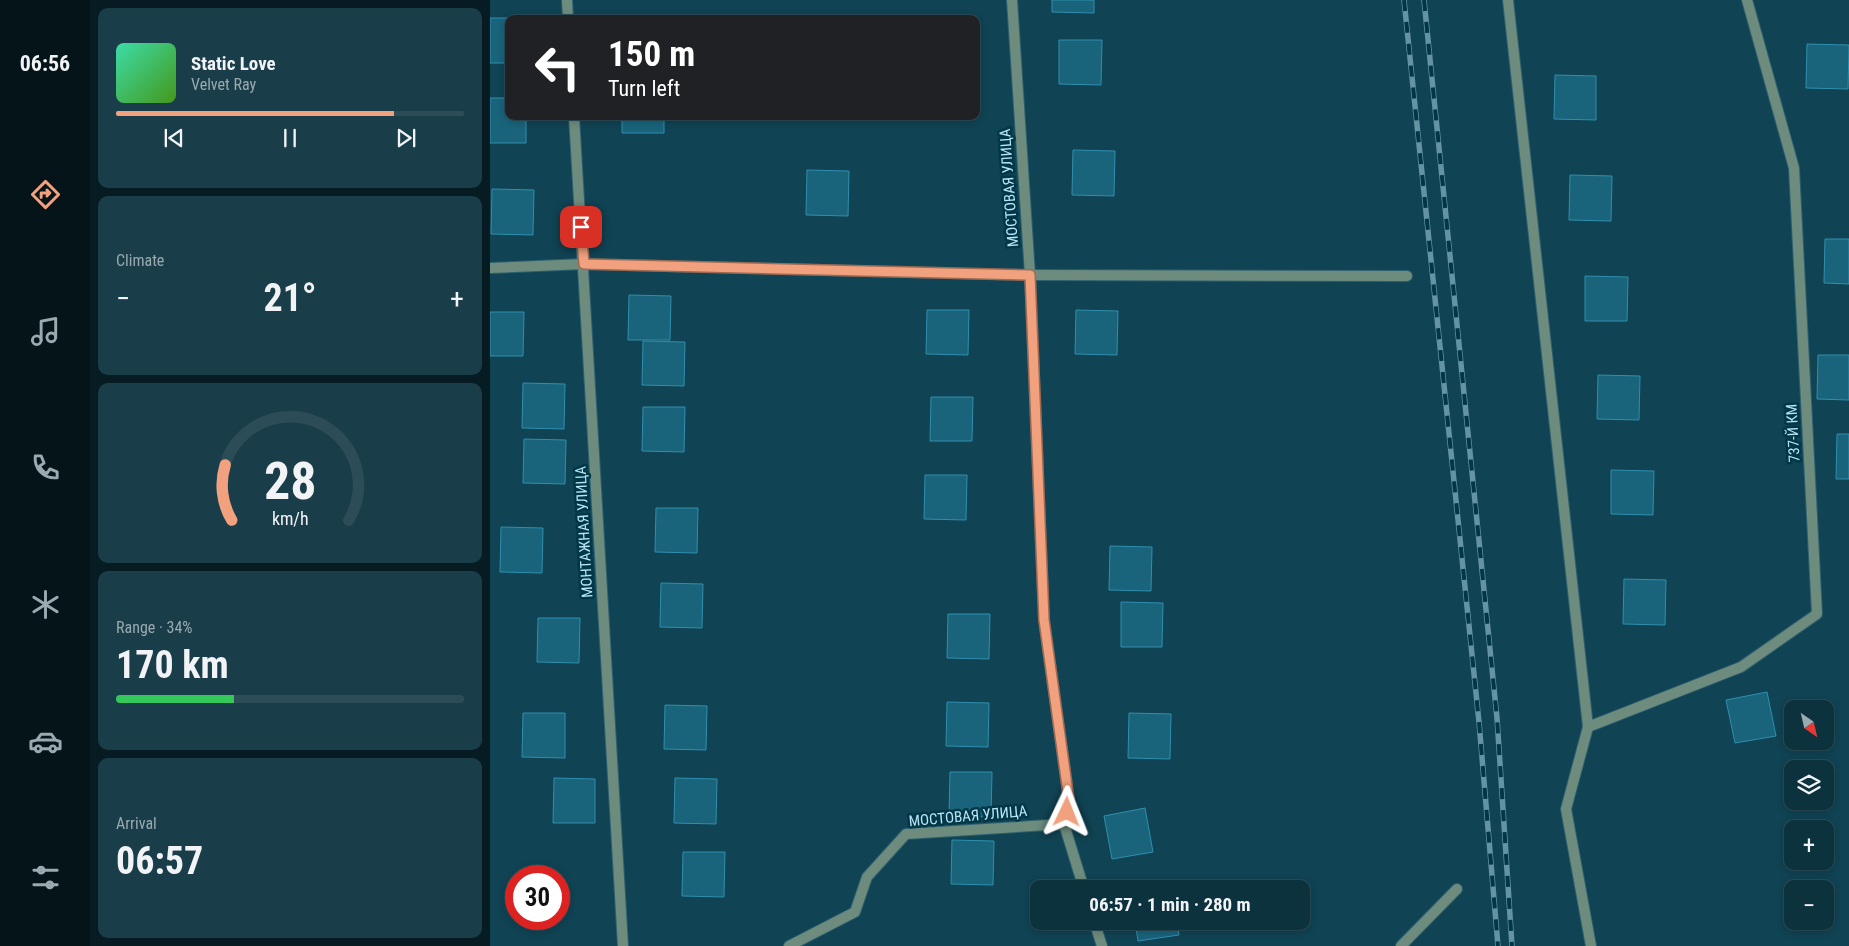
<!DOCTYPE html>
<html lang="en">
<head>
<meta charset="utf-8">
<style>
  :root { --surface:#0c323e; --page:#1a3e49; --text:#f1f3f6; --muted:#9aaab0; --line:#2c4d58; --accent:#f2a17e }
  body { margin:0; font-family:"Roboto Condensed",sans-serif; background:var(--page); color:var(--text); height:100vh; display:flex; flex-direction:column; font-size:19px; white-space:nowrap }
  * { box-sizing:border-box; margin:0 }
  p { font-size:16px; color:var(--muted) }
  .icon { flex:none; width:28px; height:28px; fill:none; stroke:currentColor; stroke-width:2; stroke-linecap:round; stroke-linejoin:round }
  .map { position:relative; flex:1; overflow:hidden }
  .side { display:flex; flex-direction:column; gap:8px; padding:8px; background:#071c22; width:400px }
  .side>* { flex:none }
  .guide { position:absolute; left:15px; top:15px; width:475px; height:105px; border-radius:10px; box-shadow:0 2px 8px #0003,0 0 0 1px var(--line); background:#202124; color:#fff; overflow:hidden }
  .needle { width:32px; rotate:146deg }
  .buttons { position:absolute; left:1294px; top:700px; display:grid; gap:10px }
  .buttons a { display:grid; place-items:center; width:50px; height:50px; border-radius:10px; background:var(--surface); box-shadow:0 2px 8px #0003,0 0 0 1px var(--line); font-size:25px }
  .speed { position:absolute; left:15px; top:865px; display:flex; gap:10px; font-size:25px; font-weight:700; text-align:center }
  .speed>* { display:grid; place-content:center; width:65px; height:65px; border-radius:50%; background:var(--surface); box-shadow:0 2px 8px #0003,0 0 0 1px var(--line); line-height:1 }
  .speed .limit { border:8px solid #d22; background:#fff; color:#111 }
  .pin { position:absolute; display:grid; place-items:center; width:42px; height:42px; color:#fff; margin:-21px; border-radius:10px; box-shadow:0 2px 8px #0006 }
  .me { position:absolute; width:55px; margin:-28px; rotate:2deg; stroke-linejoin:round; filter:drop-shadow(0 0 4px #0008) }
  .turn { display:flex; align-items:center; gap:18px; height:105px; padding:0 20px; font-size:22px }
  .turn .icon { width:65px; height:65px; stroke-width:2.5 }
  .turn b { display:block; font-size:35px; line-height:42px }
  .big { font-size:38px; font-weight:700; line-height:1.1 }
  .side .widget { flex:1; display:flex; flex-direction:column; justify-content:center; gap:8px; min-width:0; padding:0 18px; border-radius:10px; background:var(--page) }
  .side .dial { align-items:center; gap:0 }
  .dial svg { height:130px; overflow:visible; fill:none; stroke:var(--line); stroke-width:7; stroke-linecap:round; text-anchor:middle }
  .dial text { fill:var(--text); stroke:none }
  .song { display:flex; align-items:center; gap:15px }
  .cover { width:60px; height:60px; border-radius:8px; background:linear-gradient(135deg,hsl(160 70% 55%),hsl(100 70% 35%)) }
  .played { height:5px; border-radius:2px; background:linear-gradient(90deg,var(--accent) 80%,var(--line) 80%) }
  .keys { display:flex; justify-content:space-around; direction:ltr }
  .heat { display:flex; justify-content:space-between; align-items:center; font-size:28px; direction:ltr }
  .charge { height:8px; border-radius:4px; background:linear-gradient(90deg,#34c759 34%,var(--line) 0) }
  .trip { position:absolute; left:540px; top:880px; width:280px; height:50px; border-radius:10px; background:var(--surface); box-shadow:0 2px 8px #0003,0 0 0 1px var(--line); font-weight:700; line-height:50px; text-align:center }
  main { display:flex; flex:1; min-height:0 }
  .tabs { display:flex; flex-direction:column; width:90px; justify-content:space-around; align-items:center; background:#051419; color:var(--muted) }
  .tabs .icon { width:35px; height:35px }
  .tabs .active { color:var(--accent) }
  .tabs b { font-size:22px; color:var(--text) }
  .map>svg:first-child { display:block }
  .building { fill:#19637b; stroke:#308faf }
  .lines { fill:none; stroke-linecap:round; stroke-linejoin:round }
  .service-casing { stroke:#2f6070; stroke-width:12 }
  .minor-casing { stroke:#2f6070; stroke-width:12 }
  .service { stroke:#6d8c7d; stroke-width:10 }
  .minor { stroke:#6d8c7d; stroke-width:10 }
  .rail-casing { stroke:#6493a3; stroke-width:5.5 }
  .rail { stroke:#013848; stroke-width:4; stroke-dasharray:11; stroke-linecap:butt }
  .route-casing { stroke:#9d6952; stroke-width:12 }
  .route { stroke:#f2a17e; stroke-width:9 }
  .labels { text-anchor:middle; stroke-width:5; stroke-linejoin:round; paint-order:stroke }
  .street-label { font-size:15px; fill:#bbe5f6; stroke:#013848 }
</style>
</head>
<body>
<main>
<nav class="tabs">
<b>06:56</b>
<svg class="icon active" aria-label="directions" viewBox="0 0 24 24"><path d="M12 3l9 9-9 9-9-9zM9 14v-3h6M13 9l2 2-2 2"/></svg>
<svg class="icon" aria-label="music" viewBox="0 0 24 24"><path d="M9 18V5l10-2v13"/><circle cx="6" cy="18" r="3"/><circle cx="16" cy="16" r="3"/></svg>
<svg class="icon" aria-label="phone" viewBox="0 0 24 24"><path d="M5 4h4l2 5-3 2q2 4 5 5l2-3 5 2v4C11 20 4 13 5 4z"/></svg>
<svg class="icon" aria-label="climate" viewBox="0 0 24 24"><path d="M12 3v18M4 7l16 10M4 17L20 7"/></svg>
<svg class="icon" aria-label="car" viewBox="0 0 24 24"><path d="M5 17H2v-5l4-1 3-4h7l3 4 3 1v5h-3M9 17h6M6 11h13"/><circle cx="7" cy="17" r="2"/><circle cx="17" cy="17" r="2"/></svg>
<svg class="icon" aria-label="filters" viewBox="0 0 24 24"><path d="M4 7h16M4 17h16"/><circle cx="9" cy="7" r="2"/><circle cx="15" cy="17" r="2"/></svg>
</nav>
<section class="side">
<div class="widget">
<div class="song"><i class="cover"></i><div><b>Static Love</b><p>Velvet Ray</p></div></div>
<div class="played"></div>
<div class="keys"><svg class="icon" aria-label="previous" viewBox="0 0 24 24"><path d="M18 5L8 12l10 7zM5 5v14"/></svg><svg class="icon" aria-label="pause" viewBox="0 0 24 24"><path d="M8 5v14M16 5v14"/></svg><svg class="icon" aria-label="next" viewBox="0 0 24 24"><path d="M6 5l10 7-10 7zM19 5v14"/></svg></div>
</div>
<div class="widget"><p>Climate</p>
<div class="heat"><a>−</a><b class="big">21°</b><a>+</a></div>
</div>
<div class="widget dial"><svg viewBox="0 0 100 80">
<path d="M14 69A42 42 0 1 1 86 69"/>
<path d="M14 69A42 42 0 0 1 10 35" stroke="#f2a17e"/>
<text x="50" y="56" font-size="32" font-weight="700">28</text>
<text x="50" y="72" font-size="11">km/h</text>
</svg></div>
<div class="widget"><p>Range · 34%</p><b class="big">170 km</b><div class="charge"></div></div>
<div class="widget"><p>Arrival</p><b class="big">06:57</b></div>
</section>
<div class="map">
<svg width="1359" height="946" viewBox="0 0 1359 946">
  <rect width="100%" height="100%" fill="#104353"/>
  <path class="building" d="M562 0H604V13L562 12Z
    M0 18H39L19 19V63H0Z
    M569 40H612L611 85 569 84Z
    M1317 44 1359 45 1358 89 1316 88Z
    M1065 75 1106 76V120L1064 119Z
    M0 98H19V116H36V143H0Z
    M132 116H174V133H132Z
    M583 150 625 151 624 196 582 195Z
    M317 170 359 171 358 216 316 215Z
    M1080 175 1122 176 1121 221 1079 220Z
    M2 189 44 190 43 235 1 234Z
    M1335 239H1359V284L1334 283Z
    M1095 276 1138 277 1137 321H1095Z
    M139 295 181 296 180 340H138Z
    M437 310H479L478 355 436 354Z
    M586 310 628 311 627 355 585 354Z
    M0 312H34L33 356H0Z
    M153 341 195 342 194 386 152 385Z
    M1328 355H1359V400L1327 399Z
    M1108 375 1150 376 1149 420 1107 419Z
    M33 383 75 384 74 429 32 428Z
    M441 397H483L482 441H440Z
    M153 407H195L194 452 152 451Z
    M1347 434H1359V479H1346Z
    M34 439 76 440 75 484 33 483Z
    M1121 470 1164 471 1163 515 1121 514Z
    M435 475H477L476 520 434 519Z
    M166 508H208L207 553 165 552Z
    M11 527 53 528 52 573 10 572Z
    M620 546 662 547 661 591 619 590Z
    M1134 579 1176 580 1175 625 1133 624Z
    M171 583 213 584 212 628 170 627Z
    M631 602 673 603 672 647H631Z
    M458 614H500L499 659 457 658Z
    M48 618H90L89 663 47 662Z
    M1277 692 1286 736 1245 743 1236 700Z
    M457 702 499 703 498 747 456 746Z
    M175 705 217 706 216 750 174 749Z
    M33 713H75V758L32 757Z
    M639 713 681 714 680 759 638 758Z
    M460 772H502L501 817 459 816Z
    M64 778 105 779V823H63Z
    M185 778 227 779 226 824 184 823Z
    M655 808 663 852 622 859 614 816Z
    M462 840 504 841 503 885 461 884Z
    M193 852H235L234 897 192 896Z
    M645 921H687L689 935 648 941Z"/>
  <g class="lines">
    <g class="service-casing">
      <path id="service" d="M1018 0 1098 727 1076 809 1101 946
        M0 268 94 264 540 275 917 276
        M1098 727 1251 667 1327 614 1304 168 1257 0
        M574 824 594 889
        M604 921 612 946
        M911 946 967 889"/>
    </g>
    <g class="minor-casing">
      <path id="minor" d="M77 0 78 19
        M84 116 133 946
        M299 946 365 912 377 877 416 834 574 824 579 800 554 620 540 275 522 0"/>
    </g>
    <use href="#service" class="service"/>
    <use href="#minor" class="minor"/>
    <g class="rail-casing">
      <path id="rail" d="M914 0 989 722 1008 946
        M934 0 1007 718 1022 946"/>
    </g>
    <use href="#rail" class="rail"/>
  </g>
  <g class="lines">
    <g class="route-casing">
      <path id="route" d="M91 227 94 264 540 275 554 620 579 800 577 812"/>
    </g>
    <use href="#route" class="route"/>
  </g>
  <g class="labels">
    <g class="street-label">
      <text transform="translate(519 188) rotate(-94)" y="5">МОСТОВАЯ УЛИЦА</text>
      <text transform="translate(1303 433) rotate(-93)" y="5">737-Й КМ</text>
      <text transform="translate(94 532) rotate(-93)" y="5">МОНТАЖНАЯ УЛИЦА</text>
      <text transform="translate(478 816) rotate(-5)" y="5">МОСТОВАЯ УЛИЦА</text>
    </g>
  </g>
</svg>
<div class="buttons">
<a><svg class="needle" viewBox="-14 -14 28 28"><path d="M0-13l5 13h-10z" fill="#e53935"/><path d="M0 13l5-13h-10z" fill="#9aaab0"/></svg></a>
<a><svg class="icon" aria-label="layers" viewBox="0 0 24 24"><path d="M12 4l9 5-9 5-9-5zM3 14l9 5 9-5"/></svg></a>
<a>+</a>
<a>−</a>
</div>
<div class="speed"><div class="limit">30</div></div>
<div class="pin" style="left:91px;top:227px;background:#d93025"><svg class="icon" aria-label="arrive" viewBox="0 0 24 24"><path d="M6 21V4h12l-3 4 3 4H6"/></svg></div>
<svg class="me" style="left:577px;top:812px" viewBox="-20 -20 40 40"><path d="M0-17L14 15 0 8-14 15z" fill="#f2a17e" stroke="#fff" stroke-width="4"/></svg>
<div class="trip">06:57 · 1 min · 280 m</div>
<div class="guide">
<div class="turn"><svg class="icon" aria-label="left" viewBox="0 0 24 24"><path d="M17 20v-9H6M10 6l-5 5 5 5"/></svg><div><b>150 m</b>Turn left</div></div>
</div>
</div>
</main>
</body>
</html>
